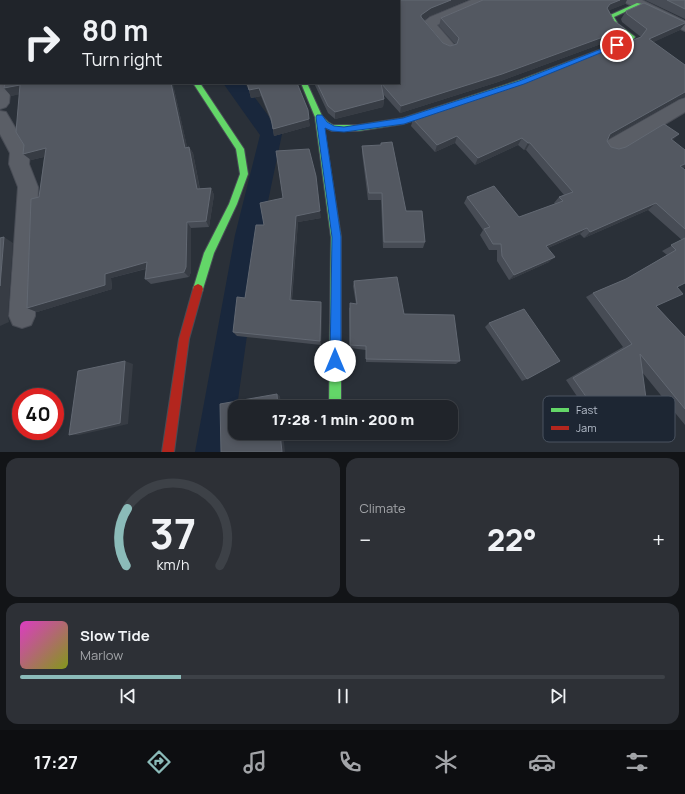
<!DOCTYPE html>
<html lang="en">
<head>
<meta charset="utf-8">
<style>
  :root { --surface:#20242a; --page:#2d3036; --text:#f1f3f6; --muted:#a2a4a8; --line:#3d4147; --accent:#8bbbb9 }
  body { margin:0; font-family:Manrope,sans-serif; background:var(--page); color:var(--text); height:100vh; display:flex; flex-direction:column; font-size:15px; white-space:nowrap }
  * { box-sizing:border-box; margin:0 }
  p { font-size:13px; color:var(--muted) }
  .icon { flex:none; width:22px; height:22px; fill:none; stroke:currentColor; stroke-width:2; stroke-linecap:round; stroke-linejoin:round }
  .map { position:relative; height:452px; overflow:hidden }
  .drawer { display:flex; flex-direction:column; gap:6px; padding:6px; background:#121417; flex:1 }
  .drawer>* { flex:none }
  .hud { position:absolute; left:0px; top:0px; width:400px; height:84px; box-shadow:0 2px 6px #0003,0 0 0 1px var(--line); background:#20242a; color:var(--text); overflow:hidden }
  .speed { position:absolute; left:12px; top:388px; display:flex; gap:8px; font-size:20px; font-weight:700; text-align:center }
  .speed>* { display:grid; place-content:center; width:52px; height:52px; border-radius:50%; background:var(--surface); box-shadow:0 2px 6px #0003,0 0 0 1px var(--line); line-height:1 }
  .speed .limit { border:6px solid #d22; background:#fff; color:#111 }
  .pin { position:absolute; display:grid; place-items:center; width:34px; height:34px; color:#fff; margin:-17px; border:2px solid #fff; border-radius:50%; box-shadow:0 1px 4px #0007 }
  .me { position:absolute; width:44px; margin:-22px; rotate:0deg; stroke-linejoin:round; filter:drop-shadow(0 0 3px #0008) }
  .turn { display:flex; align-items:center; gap:14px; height:84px; padding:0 16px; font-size:18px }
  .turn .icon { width:52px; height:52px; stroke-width:2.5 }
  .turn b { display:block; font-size:28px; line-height:34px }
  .big { font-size:30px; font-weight:800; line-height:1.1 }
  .drawer .card { flex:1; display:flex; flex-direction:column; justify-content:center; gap:6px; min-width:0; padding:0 14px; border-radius:12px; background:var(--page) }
  .drawer .dial { align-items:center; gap:0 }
  .dial svg { height:104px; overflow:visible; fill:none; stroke:var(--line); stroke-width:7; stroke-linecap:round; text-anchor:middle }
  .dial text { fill:var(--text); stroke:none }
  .song { display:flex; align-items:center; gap:12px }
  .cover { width:48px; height:48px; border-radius:6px; background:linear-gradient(135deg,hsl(310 70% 55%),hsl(70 70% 35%)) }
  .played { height:4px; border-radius:2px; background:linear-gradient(90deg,var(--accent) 25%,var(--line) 25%) }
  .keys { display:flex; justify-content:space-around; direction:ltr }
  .heat { display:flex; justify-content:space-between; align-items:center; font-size:22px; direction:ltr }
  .drawer .tiles { flex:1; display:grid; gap:6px; grid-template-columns:1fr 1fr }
  .card:last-child { grid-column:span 2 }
  .trip { position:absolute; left:228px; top:400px; width:230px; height:40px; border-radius:12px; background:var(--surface); box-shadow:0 2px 6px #0003,0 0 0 1px var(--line); font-weight:800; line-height:40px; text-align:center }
  .tab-bar { display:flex; height:64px; justify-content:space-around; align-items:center; background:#0d0e11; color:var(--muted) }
  .tab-bar .icon { width:28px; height:28px }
  .tab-bar .on { color:var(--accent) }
  .tab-bar b { font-size:18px; color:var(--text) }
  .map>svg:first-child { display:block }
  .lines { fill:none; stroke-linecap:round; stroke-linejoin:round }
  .canal { fill:#19273c; fill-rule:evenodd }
  .street-casing { stroke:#484c55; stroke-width:2 }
  .fast-casing { stroke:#484c55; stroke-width:2 }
  .jam-casing { stroke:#484c55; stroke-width:2 }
  .street { fill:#5a5e66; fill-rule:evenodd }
  .fast { fill:#63d668; fill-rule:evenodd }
  .jam { fill:#b3261e; fill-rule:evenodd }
  .wall { fill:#474c55 }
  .shaded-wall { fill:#373c44 }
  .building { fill:#535861; stroke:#626872 }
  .route { fill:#1a73e8; stroke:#114b97 }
  .key { fill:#1d2633; stroke:#4a5360; stroke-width:1 }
  .key-label { font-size:11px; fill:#b4bcc9 }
</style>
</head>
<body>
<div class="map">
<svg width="685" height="452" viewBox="0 0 685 452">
  <rect width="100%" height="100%" fill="#2a3038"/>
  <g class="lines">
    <path class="canal" d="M199 0H216L199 1Z
      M223 83H244L282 134 261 235 237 407H235V422L231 452H195L235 235 260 135Z"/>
    <g class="street-casing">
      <path id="street" d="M185 0H199V1H185Z
        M471 0H490L488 3 437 25 456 47 454 50 448 52 442 50 421 24 430 17Z
        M624 0H642L685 21V31L626 3Z
        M0 78 1 83H11L9 103 6 107 0 109Z
        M685 98V112L619 152 612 154 605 152 602 147 605 142 679 100Z
        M0 111 6 112 30 153 29 164 38 187 35 316 31 325 22 328 13 325 9 316 18 187 9 164 10 153 0 134Z"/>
    </g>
    <g class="fast-casing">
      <path id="fast" d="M637 3 642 4 614 17 618 24 634 36 635 37 632 41 524 84 403 124 358 131H332L324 127 341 237V407H329L331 237 315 117 301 83H307L322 116 328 122 333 125H358L403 118 520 80 628 39 629 37 613 26 608 16Z
        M193 83H200L244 149 248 174 237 204 214 253 203 289 202 292 198 294 194 292 193 289 204 253 229 204 240 174 236 149Z"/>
    </g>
    <g class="jam-casing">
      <path id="jam" d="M198 284 202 286 203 289 189 339 174 452H162L179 339 193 289 194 286Z"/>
    </g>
    <use href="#street" class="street"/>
    <use href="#fast" class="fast"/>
    <use href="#jam" class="jam"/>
  </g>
  <path class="wall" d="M0 0H179V1H1V80L0 79Z
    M229 0H467L429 16 424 20 443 43 450 46 455 44 439 26 441 18 625 4 609 10 614 21 625 29 620 37 498 82 400 113 383 94 384 99 383 107 335 119 328 113 314 83H399Z
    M645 0H685V19Z
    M626 11 680 30 653 42 678 99 608 139 607 141 611 147 619 149 672 140 685 167 683 168 685 170V283L677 287 656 306 685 337V425L642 372 610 431 601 432 566 380 623 347 586 297 593 293 626 279 667 255 662 251 682 240 648 210 584 238 580 234 548 248 549 262 509 280 497 261V250H489L480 235 483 230 464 203 467 197 519 217 555 204 554 203 559 197 564 195 526 150H524L518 145 475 165 455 143 435 152 411 126 413 119 531 79 641 37 622 22 621 19Z
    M5 83 174 89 187 147H189L193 153 200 189 211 188 214 195 209 227 191 228V272L189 277 151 284 145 279 146 269 111 278 112 289 37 312 27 308 39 197 44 157 31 160 24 145 19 94 11 96Z
    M247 83H297L310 126 274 136 272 124 261 96 251 98Z
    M362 146 406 211 425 242 423 248H383L381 200H368L362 153Z
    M283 198 321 218 298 222 292 300 322 307 321 345 237 336 233 332 245 298 264 225Z
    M354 281 404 314 460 361 456 364 366 362V350L350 348 349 308 356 304 353 286Z
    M489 323 527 379 522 381 485 327Z"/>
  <path class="shaded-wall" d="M451 0H467L429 16 420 23 421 15 431 8Z
    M620 0H627L625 4 605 12 610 4Z
    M685 23V24L680 30 643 47 649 39Z
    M625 29 620 37 498 82 400 113 401 106Z
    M171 83H173L174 89 189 155 185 148Z
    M20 85 26 93 11 96 4 88Z
    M259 88 261 96 251 98 249 90Z
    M685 92V97L678 99 604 141 610 134Z
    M384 99 383 107 335 119V112Z
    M309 119 310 126 274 136 273 129Z
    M679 134 672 141 671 139Z
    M457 136 455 143 435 152 437 145Z
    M522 138 518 145 475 165 478 158Z
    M528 143H530L526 150H524Z
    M189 147 193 153 201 196 197 189Z
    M46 148 52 155 31 160 23 154Z
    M685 164V167L672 173 680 166Z
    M211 188 214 195 209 227 206 221Z
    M656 203 648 210 584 238 590 232Z
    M320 211 321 218 298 222 291 305 290 300 296 216Z
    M187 222 191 228V272L189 277 184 272Z
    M587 228 580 234 541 251 546 246Z
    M4 237 13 243 8 316 9 322 0 326V286Z
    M555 257 549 262 509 280 514 275Z
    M147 262 152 267 111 278 112 289 37 312 27 308 105 274Z
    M321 302 322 307 321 345 320 341Z
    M125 361 133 364 128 424 79 435H69Z
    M277 394 280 396 281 407H278Z
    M280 433H283L285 452H282Z"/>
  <path class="building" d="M0 0H174V1H1V74H0Z
    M229 0H451L431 8 421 15V17L443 43 450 46 457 44 459 38 441 18 483 0H620L610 4 607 8 614 21 625 29 502 74 401 106 381 83 384 99 335 112 328 106 317 83H399V1H229Z
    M667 0H685V9Z
    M644 3 685 22V23L649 39 685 65V92L610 134 607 141 611 147 619 149 626 147 664 124 679 134 671 139 685 150V164L680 166 685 170V229L656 203 590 232 587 228 546 246 555 257 514 275 502 256 501 244H493L484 229 490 227 467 197 494 186 519 217 563 201 559 197 573 192 530 143H528L522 138 478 158 457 136 437 145 413 119 531 79 641 37 647 29 627 14 626 11Z
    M5 83H171L185 148 189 147 197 189 211 188 206 221 187 222 186 267 184 272 145 279 147 262 105 274V285L27 308 31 199 39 197 46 148 23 154 24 145 16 132 20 85 4 88Z
    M247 83H297L308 110 309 119 273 129 271 118 259 88 249 90Z
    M392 142 406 211H422L425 242H384L382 193H369L362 146 381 145V143Z
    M309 149 316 176 320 211 296 216 290 300 321 302 320 341 233 332 237 297 245 298 256 225H264L260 203 283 198 276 151Z
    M4 237 0 286V238Z
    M685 238V283L677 287 683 294 656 306 685 337V409L640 354 648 413 610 431 573 378 632 344 593 293 626 279 676 250 671 245Z
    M397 277 404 314 454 315 460 361 366 359V346L350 345V303L357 304 354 281Z
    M524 309 560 361 527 379 489 323Z
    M125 361 120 423 69 435 78 371Z
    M277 394 278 407H235V433H280L282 452H221L220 404Z"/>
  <path class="route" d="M614 44 620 45 524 84 404 124 344 132 332 131 325 128 341 237V361L339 365 335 366 331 365 330 361 332 237 316 117 317 115H322L327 122 334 126 344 127 403 118 519 81Z"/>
  <rect x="543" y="396" width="132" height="46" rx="6" class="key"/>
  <rect x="551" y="408" width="18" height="4" fill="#63d668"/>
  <rect x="551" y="426" width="18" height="4" fill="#b3261e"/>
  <g class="key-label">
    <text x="576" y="414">Fast</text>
    <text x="576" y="432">Jam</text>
  </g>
</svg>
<div class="speed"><div class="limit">40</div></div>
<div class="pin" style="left:617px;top:45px;background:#d93025"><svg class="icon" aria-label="arrive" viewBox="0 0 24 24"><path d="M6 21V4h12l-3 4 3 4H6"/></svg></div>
<svg class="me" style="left:335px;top:361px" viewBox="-20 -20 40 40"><circle r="19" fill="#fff"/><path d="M0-13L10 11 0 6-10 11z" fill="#1a73e8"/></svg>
<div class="trip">17:28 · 1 min · 200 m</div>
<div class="hud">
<div class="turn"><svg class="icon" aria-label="right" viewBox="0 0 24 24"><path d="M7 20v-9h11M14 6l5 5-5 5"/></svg><div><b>80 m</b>Turn right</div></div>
</div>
</div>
<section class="drawer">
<div class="tiles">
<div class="card dial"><svg viewBox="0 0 100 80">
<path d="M14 69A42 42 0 1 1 86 69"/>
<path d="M14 69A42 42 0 0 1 15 25" stroke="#8bbbb9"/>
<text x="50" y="56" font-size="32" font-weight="700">37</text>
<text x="50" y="72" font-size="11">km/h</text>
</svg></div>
<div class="card"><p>Climate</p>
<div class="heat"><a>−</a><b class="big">22°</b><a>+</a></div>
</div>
<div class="card">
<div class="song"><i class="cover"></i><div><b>Slow Tide</b><p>Marlow</p></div></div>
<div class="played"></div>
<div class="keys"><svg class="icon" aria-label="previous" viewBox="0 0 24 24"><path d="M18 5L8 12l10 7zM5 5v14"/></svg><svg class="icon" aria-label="pause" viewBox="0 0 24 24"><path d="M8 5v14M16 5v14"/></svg><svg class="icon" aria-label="next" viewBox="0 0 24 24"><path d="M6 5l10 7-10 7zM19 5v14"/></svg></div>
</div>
</div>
</section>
<nav class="tab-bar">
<b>17:27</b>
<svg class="icon on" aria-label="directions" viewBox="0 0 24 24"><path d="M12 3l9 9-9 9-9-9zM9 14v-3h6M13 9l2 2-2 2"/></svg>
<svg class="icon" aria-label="music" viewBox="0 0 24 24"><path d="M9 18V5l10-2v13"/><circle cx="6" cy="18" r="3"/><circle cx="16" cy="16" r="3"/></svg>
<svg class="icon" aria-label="phone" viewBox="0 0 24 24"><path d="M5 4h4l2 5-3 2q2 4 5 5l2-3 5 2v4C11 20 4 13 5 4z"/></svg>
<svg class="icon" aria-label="climate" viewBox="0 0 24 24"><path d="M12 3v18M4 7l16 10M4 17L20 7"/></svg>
<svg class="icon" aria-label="car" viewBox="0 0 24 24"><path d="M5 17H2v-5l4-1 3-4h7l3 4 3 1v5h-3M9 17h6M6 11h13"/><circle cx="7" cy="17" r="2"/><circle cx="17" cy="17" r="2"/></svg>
<svg class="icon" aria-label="filters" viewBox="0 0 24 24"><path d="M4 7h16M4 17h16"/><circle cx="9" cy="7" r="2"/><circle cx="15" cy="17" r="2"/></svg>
</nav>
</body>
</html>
